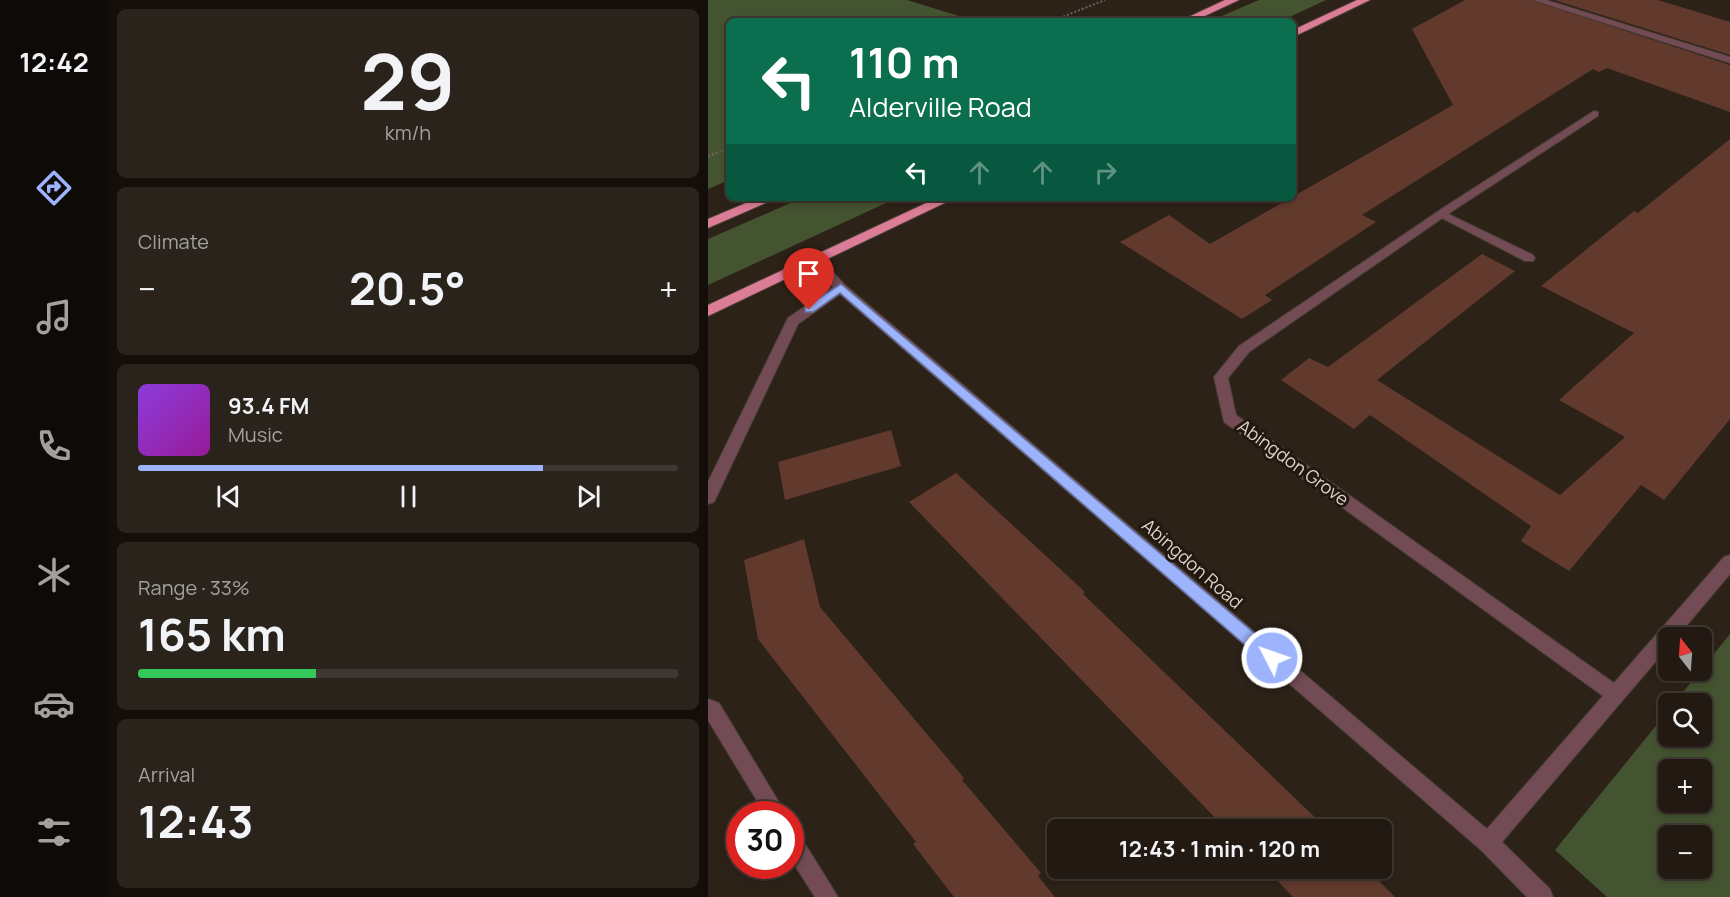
<!DOCTYPE html>
<html lang="en">
<head>
<meta charset="utf-8">
<style>
  :root { --surface:#221a12; --page:#2a231b; --text:#f1f3f6; --muted:#a2a19f; --line:#3f3832; --accent:#9db4fd }
  body { margin:0; font-family:Manrope,sans-serif; background:var(--page); color:var(--text); height:100vh; display:flex; flex-direction:column; font-size:22px; white-space:nowrap }
  * { box-sizing:border-box; margin:0 }
  p { font-size:20px; color:var(--muted) }
  .icon { flex:none; width:33px; height:33px; fill:none; stroke:currentColor; stroke-width:2; stroke-linecap:round; stroke-linejoin:round }
  .map { position:relative; flex:1; overflow:hidden }
  .side { display:flex; flex-direction:column; gap:9px; padding:9px; background:#130e0a; width:600px }
  .side>* { flex:none }
  .hud { position:absolute; left:18px; top:18px; width:570px; height:183px; border-radius:9px; box-shadow:0 3px 9px #0003,0 0 0 2px var(--line); background:#0b6e4f; color:#fff; overflow:hidden }
  .needle { width:39px; rotate:343deg }
  .controls { position:absolute; left:950px; top:627px; display:grid; gap:12px }
  .controls a { display:grid; place-items:center; width:54px; height:54px; border-radius:9px; background:var(--surface); box-shadow:0 3px 9px #0003,0 0 0 2px var(--line); font-size:30px }
  .speed { position:absolute; left:18px; top:801px; display:flex; gap:12px; font-size:30px; font-weight:700; text-align:center }
  .speed>* { display:grid; place-content:center; width:78px; height:78px; border-radius:50%; background:var(--surface); box-shadow:0 3px 9px #0003,0 0 0 2px var(--line); line-height:1 }
  .speed .limit { border:9px solid #d22; background:#fff; color:#111 }
  .pin { position:absolute; display:grid; place-items:center; width:51px; height:51px; color:#fff; margin:-62px -26px; border-radius:50% 50% 50% 0; rotate:-45deg; box-shadow:0 0 6px #0007 }
  .pin .icon { rotate:45deg }
  .me { position:absolute; width:66px; margin:-33px; rotate:311deg; stroke-linejoin:round; filter:drop-shadow(0 0 4px #0008) }
  .turn { display:flex; align-items:center; gap:21px; height:126px; padding:0 24px; font-size:27px }
  .turn .icon { width:78px; height:78px; stroke-width:2.5 }
  .turn b { display:block; font-size:42px; line-height:51px }
  .lanes { display:flex; align-items:center; height:57px; padding:0 24px; background:#0003; justify-content:center; gap:30px; direction:ltr }
  .lanes .off { opacity:.35 }
  .big { font-size:45px; font-weight:700; line-height:1.1 }
  .side .card { flex:1; display:flex; flex-direction:column; justify-content:center; gap:9px; min-width:0; padding:0 21px; border-radius:9px; background:var(--page) }
  .side .dial { align-items:center; gap:0 }
  .dial b { font-size:78px; line-height:1 }
  .song { display:flex; align-items:center; gap:18px }
  .cover { width:72px; height:72px; border-radius:9px; background:linear-gradient(135deg,hsl(270 70% 55%),hsl(300 70% 35%)) }
  .played { height:6px; border-radius:3px; background:linear-gradient(90deg,var(--accent) 75%,var(--line) 75%) }
  .keys { display:flex; justify-content:space-around; direction:ltr }
  .heat { display:flex; justify-content:space-between; align-items:center; font-size:33px; direction:ltr }
  .charge { height:9px; border-radius:4px; background:linear-gradient(90deg,#34c759 33%,var(--line) 0) }
  .trip { position:absolute; left:339px; top:819px; width:345px; height:60px; border-radius:9px; background:var(--surface); box-shadow:0 3px 9px #0003,0 0 0 2px var(--line); font-weight:700; line-height:60px; text-align:center }
  main { display:flex; flex:1; min-height:0 }
  .dock { display:flex; flex-direction:column; width:108px; justify-content:space-around; align-items:center; background:#0e0a07; color:var(--muted) }
  .dock .icon { width:42px; height:42px }
  .dock .on { color:var(--accent) }
  .dock b { font-size:27px; color:var(--text) }
  .map>svg:first-child { display:block }
  .green { fill:#445330; fill-rule:evenodd }
  .building { fill:#613a2d }
  .lines { fill:none; stroke-linecap:round; stroke-linejoin:round }
  .lane-casing { stroke:#493e35; stroke-width:2 }
  .street-casing { stroke:#493e35; stroke-width:2 }
  .highway-casing { stroke:#493e35; stroke-width:2 }
  .path-far1 { stroke:#6d635a; stroke-width:2; stroke-dasharray:2 2; stroke-linecap:butt }
  .path { stroke:#6d635a; stroke-width:3; stroke-dasharray:2 2; stroke-linecap:butt }
  .lane { fill:#724b54; fill-rule:evenodd }
  .street { fill:#724b54; fill-rule:evenodd }
  .highway { fill:#dc7d97; fill-rule:evenodd }
  .route { fill:#9db4fd; stroke:#6675a4; stroke-width:1.5 }
  .labels { text-anchor:middle; stroke-width:6; stroke-linejoin:round; paint-order:stroke }
  .street-label { font-size:18px; fill:#dad3cc; stroke:#23180f }
</style>
</head>
<body>
<main>
<nav class="dock">
<b>12:42</b>
<svg class="icon on" aria-label="directions" viewBox="0 0 24 24"><path d="M12 3l9 9-9 9-9-9zM9 14v-3h6M13 9l2 2-2 2"/></svg>
<svg class="icon" aria-label="music" viewBox="0 0 24 24"><path d="M9 18V5l10-2v13"/><circle cx="6" cy="18" r="3"/><circle cx="16" cy="16" r="3"/></svg>
<svg class="icon" aria-label="phone" viewBox="0 0 24 24"><path d="M5 4h4l2 5-3 2q2 4 5 5l2-3 5 2v4C11 20 4 13 5 4z"/></svg>
<svg class="icon" aria-label="climate" viewBox="0 0 24 24"><path d="M12 3v18M4 7l16 10M4 17L20 7"/></svg>
<svg class="icon" aria-label="car" viewBox="0 0 24 24"><path d="M5 17H2v-5l4-1 3-4h7l3 4 3 1v5h-3M9 17h6M6 11h13"/><circle cx="7" cy="17" r="2"/><circle cx="17" cy="17" r="2"/></svg>
<svg class="icon" aria-label="filters" viewBox="0 0 24 24"><path d="M4 7h16M4 17h16"/><circle cx="9" cy="7" r="2"/><circle cx="15" cy="17" r="2"/></svg>
</nav>
<section class="side">
<div class="card dial"><b>29</b><p>km/h</p></div>
<div class="card"><p>Climate</p>
<div class="heat"><a>−</a><b class="big">20.5°</b><a>+</a></div>
</div>
<div class="card">
<div class="song"><i class="cover"></i><div><b>93.4 FM</b><p>Music</p></div></div>
<div class="played"></div>
<div class="keys"><svg class="icon" aria-label="previous" viewBox="0 0 24 24"><path d="M18 5L8 12l10 7zM5 5v14"/></svg><svg class="icon" aria-label="pause" viewBox="0 0 24 24"><path d="M8 5v14M16 5v14"/></svg><svg class="icon" aria-label="next" viewBox="0 0 24 24"><path d="M6 5l10 7-10 7zM19 5v14"/></svg></div>
</div>
<div class="card"><p>Range · 33%</p><b class="big">165 km</b><div class="charge"></div></div>
<div class="card"><p>Arrival</p><b class="big">12:43</b></div>
</section>
<div class="map">
<svg width="1022" height="897" viewBox="0 0 1022 897">
  <rect width="100%" height="100%" fill="#2d2218"/>
  <path class="green" d="M0 0H199L267 21H21V180L0 189Z
    M551 0H618L573 21H502Z
    M94 198H189L0 285V239Z
    M1022 634V897H899L847 850 960 711V736H993V704L966 703ZM960 770H993V802H960ZM960 836H993V868H960Z"/>
  <path class="building" d="M757 0H823L1022 65V112L899 68 891 72 885 69 654 215 668 222 557 295 564 300 534 319 412 242 461 215 502 244 745 105 704 29Z
    M846 0H950L1022 22V55Z
    M1022 139V419L956 500 933 485 861 571 813 541 823 526 662 415 646 429 573 380 601 358 620 367 774 254 807 271 669 380 852 495 917 437 851 400 926 333 833 286 926 211 930 213Z
    M183 430 193 466 77 500 70 462Z
    M248 473 377 592 375 594 620 830H519L201 502Z
    M96 539 112 607 256 778 254 780 333 873 330 876 347 897H246L205 844 208 842 50 639 36 560Z
    M557 868H658L687 897H585Z"/>
  <g class="lines">
    <g class="lane-casing">
      <path id="lane" d="M734 211 825 255 827 258 825 261H817L730 216 728 214Z"/>
    </g>
    <g class="street-casing">
      <path id="street" d="M825 0H838L1022 57V63Z
        M886 111 890 112V116L746 210 541 352 520 378 528 415 906 683 1016 557 1022 555V574L968 638H960V647L794 842 842 889 845 897H819L773 850 132 294 90 324 8 498 6 502 0 504V482L80 318 125 287 101 261 107 257 111 258 137 285 779 829 895 696 516 422 506 377 531 346 738 206Z
        M0 699 11 703 78 814H57L0 720Z
        M82 828 89 831 130 897H107L82 858Z"/>
    </g>
    <g class="highway-casing">
      <path id="highway" d="M517 0H531L486 21H472Z
        M649 0H662L585 37V30Z
        M50 198H69L0 228V219Z
        M229 198H247L0 316V305Z"/>
    </g>
    <path class="path-far1" d="M344 21 397 0
      M4 155 21 148"/>
    <path class="path" d="M0 156 8 153"/>
    <use href="#lane" class="lane"/>
    <use href="#street" class="street"/>
    <use href="#highway" class="highway"/>
  </g>
  <path class="route" d="M133 284 570 653 572 658 570 663 564 665 558 663 132 293 105 312H97V307Z"/>
  <g class="labels">
    <g class="street-label">
      <text transform="translate(585 463) rotate(36)" y="6">Abingdon Grove</text>
      <text transform="translate(484 564) rotate(41)" y="6">Abingdon Road</text>
    </g>
  </g>
</svg>
<div class="controls">
<a><svg class="needle" viewBox="-14 -14 28 28"><path d="M0-13l5 13h-10z" fill="#e53935"/><path d="M0 13l5-13h-10z" fill="#a2a19f"/></svg></a>
<a><svg class="icon" aria-label="search" viewBox="0 0 24 24"><circle cx="10" cy="10" r="6"/><path d="M15 15l6 6"/></svg></a>
<a>+</a>
<a>−</a>
</div>
<div class="speed"><div class="limit">30</div></div>
<div class="pin" style="left:101px;top:310px;background:#d93025"><svg class="icon" aria-label="arrive" viewBox="0 0 24 24"><path d="M6 21V4h12l-3 4 3 4H6"/></svg></div>
<svg class="me" style="left:564px;top:658px" viewBox="-20 -20 40 40"><circle r="17" fill="#9db4fd" stroke="#fff" stroke-width="3"/><path d="M0-11L8 9 0 5-8 9z" fill="#fff"/></svg>
<div class="trip">12:43 · 1 min · 120 m</div>
<div class="hud">
<div class="turn"><svg class="icon" aria-label="left" viewBox="0 0 24 24"><path d="M17 20v-9H6M10 6l-5 5 5 5"/></svg><div><b>110 m</b>Alderville Road</div></div>
<div class="lanes"><svg class="icon" aria-label="left" viewBox="0 0 24 24"><path d="M17 20v-9H6M10 6l-5 5 5 5"/></svg><svg class="icon off" aria-label="ahead" viewBox="0 0 24 24"><path d="M12 20V5M6 11l6-6 6 6"/></svg><svg class="icon off" aria-label="ahead" viewBox="0 0 24 24"><path d="M12 20V5M6 11l6-6 6 6"/></svg><svg class="icon off" aria-label="right" viewBox="0 0 24 24"><path d="M7 20v-9h11M14 6l5 5-5 5"/></svg></div>
</div>
</div>
</main>
</body>
</html>
